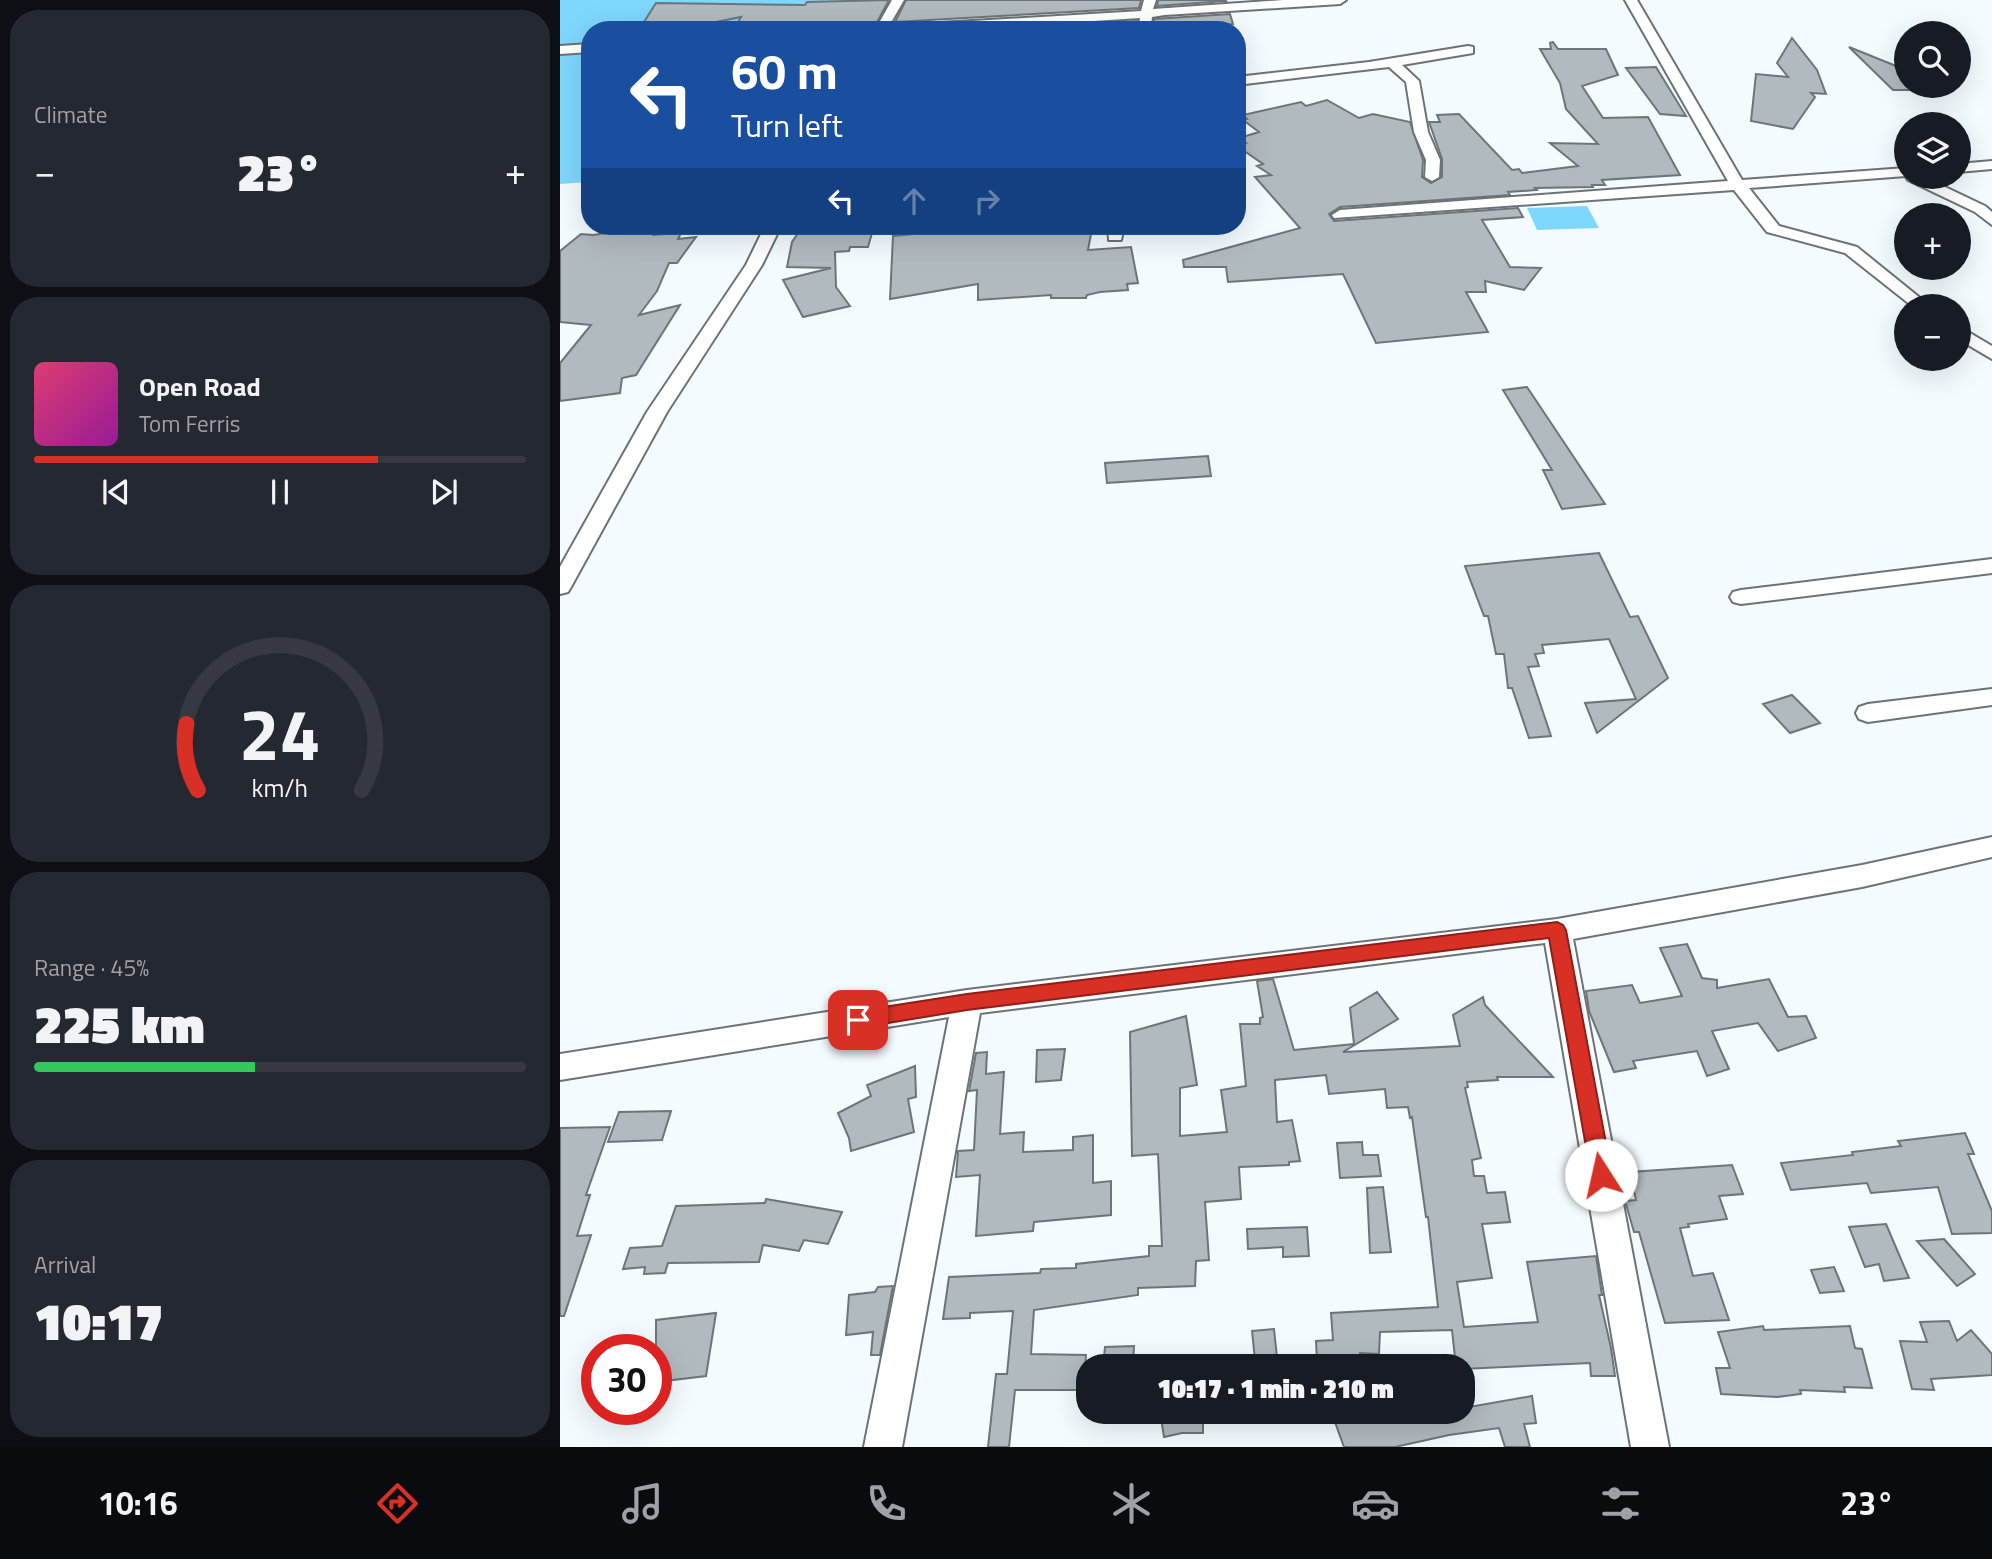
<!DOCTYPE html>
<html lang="en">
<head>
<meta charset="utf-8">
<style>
  :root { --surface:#171b24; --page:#242831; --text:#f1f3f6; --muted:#9ea1a6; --line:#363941; --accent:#d93025 }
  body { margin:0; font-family:"Titillium Web",sans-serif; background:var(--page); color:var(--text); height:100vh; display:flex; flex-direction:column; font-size:26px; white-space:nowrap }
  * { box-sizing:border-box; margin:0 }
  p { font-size:23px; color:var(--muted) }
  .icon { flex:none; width:38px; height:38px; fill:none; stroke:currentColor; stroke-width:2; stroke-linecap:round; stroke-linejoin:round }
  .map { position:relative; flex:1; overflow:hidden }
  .side { display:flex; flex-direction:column; gap:10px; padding:10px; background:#0d0f14; width:560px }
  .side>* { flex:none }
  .guide { position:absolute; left:21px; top:21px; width:665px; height:214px; border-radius:28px; box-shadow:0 7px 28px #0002; background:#1a4fa0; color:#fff; overflow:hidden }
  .tools { position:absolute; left:1334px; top:21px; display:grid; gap:14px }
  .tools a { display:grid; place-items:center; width:77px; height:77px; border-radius:50%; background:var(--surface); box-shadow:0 7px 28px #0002; font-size:35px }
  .speed { position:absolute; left:21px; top:1334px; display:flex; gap:14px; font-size:35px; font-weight:700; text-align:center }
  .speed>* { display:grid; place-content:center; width:91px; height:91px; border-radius:50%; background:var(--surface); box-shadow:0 7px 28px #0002; line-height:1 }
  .speed .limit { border:10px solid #d22; background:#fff; color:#111 }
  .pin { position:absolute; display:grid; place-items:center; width:60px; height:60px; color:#fff; margin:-30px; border-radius:14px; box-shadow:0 4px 10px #0006 }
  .me { position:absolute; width:77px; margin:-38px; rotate:350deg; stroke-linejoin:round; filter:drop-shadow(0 0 5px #0008) }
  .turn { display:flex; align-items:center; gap:24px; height:147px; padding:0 35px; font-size:32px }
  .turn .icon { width:91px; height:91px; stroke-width:2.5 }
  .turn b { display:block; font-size:49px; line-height:60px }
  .lanes { display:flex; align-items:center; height:66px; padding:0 35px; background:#0003; justify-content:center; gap:35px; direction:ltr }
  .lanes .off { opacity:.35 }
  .big { font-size:52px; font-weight:800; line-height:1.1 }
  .side .card { flex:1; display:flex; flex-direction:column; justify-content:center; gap:10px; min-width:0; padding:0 24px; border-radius:28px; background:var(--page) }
  .side .dial { align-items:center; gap:0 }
  .dial svg { height:182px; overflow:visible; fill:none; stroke:var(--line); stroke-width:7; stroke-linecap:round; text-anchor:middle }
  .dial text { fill:var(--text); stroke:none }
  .song { display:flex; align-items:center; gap:21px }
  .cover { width:84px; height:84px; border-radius:10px; background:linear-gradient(135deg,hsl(340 70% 55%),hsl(300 70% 35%)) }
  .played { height:7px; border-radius:4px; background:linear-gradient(90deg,var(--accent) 70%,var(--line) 70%) }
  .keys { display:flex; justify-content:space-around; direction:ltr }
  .heat { display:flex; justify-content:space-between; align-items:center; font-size:38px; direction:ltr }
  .charge { height:10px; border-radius:5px; background:linear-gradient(90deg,#34c759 45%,var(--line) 0) }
  .trip { position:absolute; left:516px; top:1354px; width:399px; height:70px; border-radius:28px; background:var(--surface); box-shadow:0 7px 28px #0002; font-weight:800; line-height:70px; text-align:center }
  .dock { display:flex; height:112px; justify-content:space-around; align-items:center; background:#090b0e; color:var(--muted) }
  .dock .icon { width:49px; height:49px }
  .dock .current { color:var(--accent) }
  .dock b { font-size:32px; color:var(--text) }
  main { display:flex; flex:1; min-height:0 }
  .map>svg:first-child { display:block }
  .green { fill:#7ed7fe }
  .building { fill:#b1babf; stroke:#6d7579; stroke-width:2 }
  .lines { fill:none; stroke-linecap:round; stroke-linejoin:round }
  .minor-casing { stroke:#6b7377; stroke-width:4 }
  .minor { fill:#fff; fill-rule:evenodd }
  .route { fill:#d93025; stroke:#8d1f18; stroke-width:2 }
</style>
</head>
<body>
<main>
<section class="side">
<div class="card"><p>Climate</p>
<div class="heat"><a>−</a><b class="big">23°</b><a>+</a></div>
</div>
<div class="card">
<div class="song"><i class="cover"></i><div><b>Open Road</b><p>Tom Ferris</p></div></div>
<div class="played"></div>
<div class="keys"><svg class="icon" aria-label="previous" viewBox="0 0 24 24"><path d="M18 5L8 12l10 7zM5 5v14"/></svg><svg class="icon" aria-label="pause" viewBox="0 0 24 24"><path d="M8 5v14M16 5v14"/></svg><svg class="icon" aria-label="next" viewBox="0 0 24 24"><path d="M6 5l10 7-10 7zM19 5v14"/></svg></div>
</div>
<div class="card dial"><svg viewBox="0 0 100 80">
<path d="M14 69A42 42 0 1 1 86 69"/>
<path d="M14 69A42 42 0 0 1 9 40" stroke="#d93025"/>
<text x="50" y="56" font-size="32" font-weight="700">24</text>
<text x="50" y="72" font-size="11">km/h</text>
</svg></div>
<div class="card"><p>Range · 45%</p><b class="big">225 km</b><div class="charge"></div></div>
<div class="card"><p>Arrival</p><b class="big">10:17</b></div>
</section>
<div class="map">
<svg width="1432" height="1447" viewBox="0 0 1432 1447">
  <rect width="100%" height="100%" fill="#f4fbff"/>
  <path class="green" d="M0 0H302L283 30H30V182L0 184Z
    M1027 206 1039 228 977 230 967 208Z"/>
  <path class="building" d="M329 0 316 24H177L181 17 116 30H79L96 3 245 5 247 2Z
    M346 0H581L579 8 335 22Z
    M598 0H665L666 1 597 6Z
    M670 14 673 24 592 28 594 19Z
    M577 21 579 29 458 28Z
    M1232 38 1257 70 1266 94 1251 93 1255 97 1233 129 1191 121 1196 74 1228 77 1217 63Z
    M993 42 998 49H1046L1058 75 1022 86 1043 118 1088 117 1120 175 1042 180 1045 185H1032L1033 187 975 188 977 190 948 192 950 195 780 207 769 214 774 221 958 208 963 217 922 220 950 267 981 268 964 290 925 281 926 292H906L928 332 816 343 783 274 668 282 666 267H624L623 260 740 228 695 177 711 175 697 166 703 164 677 146 686 143 679 138 699 132 683 120 687 119 683 115 741 102 746 106 767 100 799 118 813 114 850 122 863 160 862 177 871 183 882 177V159L869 122H880L877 115 899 114 952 170 959 169 962 173 1018 166 990 143 1038 144 1006 109 1000 83 980 49H991L990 43Z
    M1289 47 1346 70V86H1362L1366 90H1333Z
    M1096 67 1126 116 1100 114 1066 68Z
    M95 226 93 235 121 233 118 239 136 237 117 263H109L97 291 79 315 120 305 76 375 62 378 60 393 0 401V363L31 325 0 322V251L21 234 33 235Z
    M243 226H314L308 247H290L289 251 275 252 276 287 290 306 243 317 223 280 271 268 227 267 232 242Z
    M371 226 532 229 528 250 571 247 578 283 567 284 568 290 540 292 527 295 526 298H491V295L418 300V284L330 299 333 236 375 232Z
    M967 387 1045 504 1002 509 983 470H992L943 390Z
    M648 456 651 476 547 483 545 463Z
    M1039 553 1070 617 1078 616 1108 678 1037 733 1025 703 1076 699 1049 639 982 645 984 653 975 654 979 666 968 667 991 736 969 738 952 688H948L944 654H936L928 616H924L905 566Z
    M1232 695 1260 723 1230 733 1203 704Z
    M1127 944 1142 978 1157 980V988L1209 979 1228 1017 1246 1016 1256 1038 1218 1051 1198 1023 1152 1031 1169 1069 1147 1076 1137 1051 1073 1061 1076 1068 1054 1072 1029 1011 1026 991 1072 985 1080 1003 1122 996 1100 948Z
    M713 979 734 1050 794 1044 790 1008 817 992 838 1019 783 1052 900 1046 893 1015 923 997 925 1005 993 1077H937L938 1080 907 1082 908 1087 905 1088 921 1158 912 1160 914 1176H924L927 1193 945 1192 950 1222 922 1224 932 1278 897 1282 904 1327 978 1322 967 1262 1036 1256 1042 1295H1039L1051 1348 1055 1376H1031L1030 1363 903 1369V1367H896L892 1330 820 1332 819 1354 800 1353V1355L779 1356V1361L757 1362 756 1341 773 1340 771 1313 878 1307 868 1217H866L852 1117 850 1118 848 1107 827 1108 825 1089 769 1094 766 1075 715 1080 717 1122 732 1120 740 1161 729 1162V1165L679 1167 681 1199 645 1202 649 1260 636 1261 635 1286 578 1288V1295L474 1310 471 1354 526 1355 524 1390H455L449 1447H428L436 1374H447L453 1311 410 1313V1318L383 1319 389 1277 480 1273 481 1269 516 1268V1264L589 1256V1246H602L598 1154 572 1156 570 1032 626 1016 637 1085 620 1088V1136L667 1132 661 1090 686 1086 680 1024H700V1018L703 1017 697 981Z
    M505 1049 501 1080 476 1082 477 1050Z
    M427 1052 426 1074 444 1072 440 1134 464 1132 463 1152 513 1150V1137L533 1135V1183L551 1181V1215L474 1222 473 1231 416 1236 420 1175 396 1177 398 1151 414 1150 417 1090 409 1091 416 1053Z
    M355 1066 356 1097 348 1099 354 1132 291 1151 289 1138 278 1113 311 1096 307 1085Z
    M111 1111 102 1140 48 1142 59 1112Z
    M50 1127 26 1195H30L17 1236 31 1235 4 1316H0V1128Z
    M1405 1133 1414 1154H1408L1432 1211V1233L1392 1234 1378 1187 1311 1193 1307 1183 1231 1190 1221 1163 1293 1155 1292 1152 1341 1146 1338 1141Z
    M802 1142 803 1155H818L821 1176 780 1178 777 1143Z
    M1172 1165 1183 1194 1159 1196 1167 1219 1128 1224 1129 1227 1120 1228 1133 1276 1153 1273 1169 1320 1105 1323 1079 1232H1074L1065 1201 1076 1200 1070 1172Z
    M823 1187 831 1252 810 1253 807 1188Z
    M206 1199 282 1212 268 1244 244 1240 239 1251 203 1245 199 1262 108 1263 105 1273 84 1274 85 1267 63 1269 70 1248 102 1246 116 1206 205 1203Z
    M1326 1224 1349 1278 1324 1281 1319 1264 1305 1267 1289 1227Z
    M747 1227 749 1256 723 1257V1247L688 1249 687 1229Z
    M1384 1239 1415 1274 1397 1286 1357 1241Z
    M1274 1267 1284 1291 1260 1293 1251 1270Z
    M333 1286 320 1355H311L313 1332 286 1335 289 1295 315 1292 318 1287Z
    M156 1313 146 1376 96 1382V1320Z
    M1389 1321 1397 1341 1411 1330 1432 1354V1375L1371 1379 1374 1390 1352 1389 1340 1341 1367 1342 1360 1322Z
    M1203 1326 1204 1330 1290 1326 1295 1348 1302 1349 1312 1388 1284 1387 1285 1392 1240 1390 1241 1394 1217 1397 1161 1394 1156 1368H1170L1158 1332Z
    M714 1329 717 1357 695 1360 692 1331Z
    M574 1346 573 1367H543L545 1347Z
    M972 1396 976 1423 964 1424 970 1447H945L939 1428 889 1435 835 1447H784L775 1422 796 1414 798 1418 825 1413 826 1417 844 1412H903V1408Z
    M600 1412H643V1433H622L604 1437Z"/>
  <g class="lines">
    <g class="minor-casing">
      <path id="minor" d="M332 0H344L329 26 581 11 584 0H596L593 9 723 0H786L780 4 605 15 592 17 591 26 585 30 579 26 580 18 392 30H315Z
        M1065 0H1077L1182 180 1346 168V176L1189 188 1219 226 1297 247 1370 306H1352L1285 253 1207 232 1174 190 774 218 772 215 780 210 1168 181Z
        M30 44V52L0 54V46Z
        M908 46 913 47V53L842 65 859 81 868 132 880 160 879 177 872 181 865 177 866 160 854 132 846 82 829 67 677 85V77L809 62Z
        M1432 161V169L1398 172V164Z
        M1346 177H1364L1425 206 1432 212V225L1415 212 1348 180Z
        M205 226H221L202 265 107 412 11 587 8 592 0 594V567L87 412 186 265Z
        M548 226H564L561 240H549Z
        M1398 326 1432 346V359L1398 339Z
        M1432 559V573L1181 604 1173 602 1170 597 1173 592 1181 590Z
        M1432 689V705L1308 722 1299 719 1296 713 1299 707 1308 704Z
        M1432 837V857L1302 887 1013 939 1109 1447H1071L985 943 420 1013 342 1447H304L389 1017 0 1080V1054L407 990 997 919 1302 865Z"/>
    </g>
    <use href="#minor" class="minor"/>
  </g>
  <path class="route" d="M997 922 1003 925 1006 930 1052 1175 1049 1182 1041 1185 1034 1182 1031 1175 989 938 407 1010 298 1028 292 1026 289 1020 292 1014 298 1011 407 994Z"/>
</svg>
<div class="tools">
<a><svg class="icon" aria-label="search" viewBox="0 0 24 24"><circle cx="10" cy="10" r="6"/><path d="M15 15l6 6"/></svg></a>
<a><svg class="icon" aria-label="layers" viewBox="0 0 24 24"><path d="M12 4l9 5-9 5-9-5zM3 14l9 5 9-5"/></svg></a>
<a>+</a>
<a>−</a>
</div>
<div class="speed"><div class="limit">30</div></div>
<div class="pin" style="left:298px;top:1020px;background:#d93025"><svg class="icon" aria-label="arrive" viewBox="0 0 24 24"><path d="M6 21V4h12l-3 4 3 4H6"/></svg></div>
<svg class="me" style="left:1041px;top:1175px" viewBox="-20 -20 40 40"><circle r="19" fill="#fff"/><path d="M0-13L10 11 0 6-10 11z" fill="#d93025"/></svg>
<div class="trip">10:17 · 1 min · 210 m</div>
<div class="guide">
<div class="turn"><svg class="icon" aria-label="left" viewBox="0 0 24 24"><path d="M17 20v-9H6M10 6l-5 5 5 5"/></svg><div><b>60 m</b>Turn left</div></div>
<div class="lanes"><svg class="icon" aria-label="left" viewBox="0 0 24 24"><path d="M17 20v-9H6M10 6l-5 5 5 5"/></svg><svg class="icon off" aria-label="ahead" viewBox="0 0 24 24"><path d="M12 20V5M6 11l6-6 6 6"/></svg><svg class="icon off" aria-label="right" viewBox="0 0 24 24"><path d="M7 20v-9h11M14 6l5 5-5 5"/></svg></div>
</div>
</div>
</main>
<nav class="dock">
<b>10:16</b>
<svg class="icon current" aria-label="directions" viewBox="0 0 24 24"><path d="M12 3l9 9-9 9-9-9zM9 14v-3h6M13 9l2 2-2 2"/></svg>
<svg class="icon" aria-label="music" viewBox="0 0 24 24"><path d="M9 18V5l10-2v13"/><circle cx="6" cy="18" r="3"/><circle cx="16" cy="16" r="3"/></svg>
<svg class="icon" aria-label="phone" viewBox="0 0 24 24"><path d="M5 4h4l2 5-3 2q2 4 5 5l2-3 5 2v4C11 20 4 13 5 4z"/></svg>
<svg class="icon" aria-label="climate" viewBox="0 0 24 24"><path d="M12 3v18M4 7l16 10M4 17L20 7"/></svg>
<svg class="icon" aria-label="car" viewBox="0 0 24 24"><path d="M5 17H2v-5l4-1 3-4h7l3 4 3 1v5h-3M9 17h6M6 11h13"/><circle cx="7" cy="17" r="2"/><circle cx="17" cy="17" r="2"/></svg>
<svg class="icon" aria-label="filters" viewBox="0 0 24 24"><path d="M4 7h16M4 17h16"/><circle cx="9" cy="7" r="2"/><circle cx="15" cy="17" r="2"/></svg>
<b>23°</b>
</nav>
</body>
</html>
